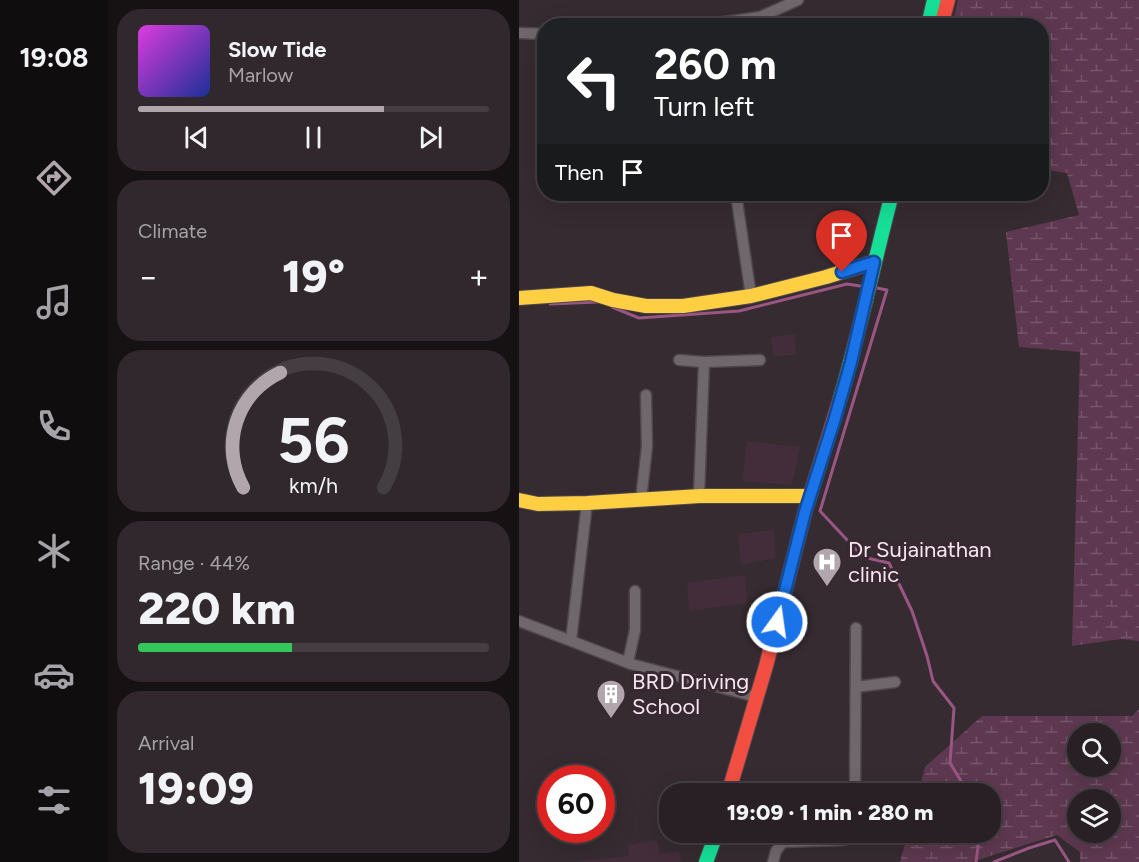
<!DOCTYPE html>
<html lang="en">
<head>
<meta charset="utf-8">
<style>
  :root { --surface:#282025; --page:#30282d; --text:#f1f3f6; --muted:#a5a3a7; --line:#443e42; --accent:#b2a6ad }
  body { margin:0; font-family:Figtree,sans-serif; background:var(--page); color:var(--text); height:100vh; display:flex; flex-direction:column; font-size:22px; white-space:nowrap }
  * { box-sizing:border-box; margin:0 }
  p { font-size:20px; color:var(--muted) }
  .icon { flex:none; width:33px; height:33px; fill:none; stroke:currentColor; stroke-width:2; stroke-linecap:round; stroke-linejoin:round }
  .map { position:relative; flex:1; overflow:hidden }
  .details { display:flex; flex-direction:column; gap:9px; padding:9px; background:#161214; width:411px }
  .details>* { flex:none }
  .top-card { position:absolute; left:18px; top:18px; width:512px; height:183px; border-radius:24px; box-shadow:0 6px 24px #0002,0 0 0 2px var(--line); background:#202124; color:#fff; overflow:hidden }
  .fabs { position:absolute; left:548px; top:723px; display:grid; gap:12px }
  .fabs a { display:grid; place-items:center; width:54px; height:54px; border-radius:50%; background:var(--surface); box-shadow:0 6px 24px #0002,0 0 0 2px var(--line); font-size:30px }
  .speed { position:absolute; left:18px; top:765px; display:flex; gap:12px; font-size:30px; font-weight:700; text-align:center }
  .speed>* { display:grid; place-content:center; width:78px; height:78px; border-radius:50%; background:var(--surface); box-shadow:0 6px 24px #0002,0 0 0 2px var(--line); line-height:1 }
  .speed .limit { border:9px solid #d22; background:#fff; color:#111 }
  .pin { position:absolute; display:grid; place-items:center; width:51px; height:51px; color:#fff; margin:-62px -26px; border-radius:50% 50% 50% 0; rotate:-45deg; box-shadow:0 0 6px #0007 }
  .pin .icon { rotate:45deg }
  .me { position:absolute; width:66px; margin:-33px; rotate:14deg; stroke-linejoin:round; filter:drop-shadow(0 0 4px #0008) }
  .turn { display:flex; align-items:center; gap:21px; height:126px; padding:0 18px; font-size:27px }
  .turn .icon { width:78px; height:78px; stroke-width:2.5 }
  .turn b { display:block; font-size:42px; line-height:51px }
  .then { display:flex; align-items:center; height:57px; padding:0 18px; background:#0003; gap:12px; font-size:22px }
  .big { font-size:45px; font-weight:800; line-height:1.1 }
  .details .widget { flex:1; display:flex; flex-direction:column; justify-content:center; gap:9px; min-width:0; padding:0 21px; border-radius:24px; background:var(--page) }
  .details .dial { align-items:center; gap:0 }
  .dial svg { height:156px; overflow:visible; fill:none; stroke:var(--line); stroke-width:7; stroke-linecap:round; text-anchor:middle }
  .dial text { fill:var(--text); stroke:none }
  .song { display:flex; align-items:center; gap:18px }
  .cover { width:72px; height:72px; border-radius:9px; background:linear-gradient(135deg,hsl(300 70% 55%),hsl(230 70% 35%)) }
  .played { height:6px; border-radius:3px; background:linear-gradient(90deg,var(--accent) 70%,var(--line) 70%) }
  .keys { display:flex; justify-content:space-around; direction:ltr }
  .heat { display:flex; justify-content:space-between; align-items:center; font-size:33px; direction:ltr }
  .charge { height:9px; border-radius:4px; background:linear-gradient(90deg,#34c759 44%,var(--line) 0) }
  .trip { position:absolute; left:140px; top:783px; width:342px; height:60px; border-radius:24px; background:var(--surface); box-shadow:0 6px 24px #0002,0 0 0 2px var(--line); font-weight:800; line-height:60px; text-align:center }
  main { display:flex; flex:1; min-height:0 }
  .dock { display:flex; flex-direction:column; width:108px; justify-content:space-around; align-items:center; background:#100d0f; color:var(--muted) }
  .dock .icon { width:42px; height:42px }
  .dock .selected { color:var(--accent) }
  .dock b { font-size:27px; color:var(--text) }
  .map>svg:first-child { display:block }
  .built { fill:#432d3b }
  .wetland { fill:url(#wetland-marsh); fill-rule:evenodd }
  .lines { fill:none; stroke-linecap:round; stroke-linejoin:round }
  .stream { stroke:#9a5683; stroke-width:3 }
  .street-casing { stroke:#50474d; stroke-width:13 }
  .fast-casing { stroke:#50474d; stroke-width:16 }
  .slow-casing { stroke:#50474d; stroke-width:16 }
  .jam-casing { stroke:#50474d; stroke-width:16 }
  .street { stroke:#6f676c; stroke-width:10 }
  .fast { stroke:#16e098; stroke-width:14 }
  .slow { stroke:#ffcf43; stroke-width:14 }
  .jam { stroke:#f24e42; stroke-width:14 }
  .route-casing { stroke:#114b97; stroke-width:15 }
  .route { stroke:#1a73e8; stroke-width:10 }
  .labels { text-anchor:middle; stroke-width:6; stroke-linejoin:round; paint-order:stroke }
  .poi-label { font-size:22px; fill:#f5e9f0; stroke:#392732; text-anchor:start }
</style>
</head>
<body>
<main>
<nav class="dock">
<b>19:08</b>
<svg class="icon selected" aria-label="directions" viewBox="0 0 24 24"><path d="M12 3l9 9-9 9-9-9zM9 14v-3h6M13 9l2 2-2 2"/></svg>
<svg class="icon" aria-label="music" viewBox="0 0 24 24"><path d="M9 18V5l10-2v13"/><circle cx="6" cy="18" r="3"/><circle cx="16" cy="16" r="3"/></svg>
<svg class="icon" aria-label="phone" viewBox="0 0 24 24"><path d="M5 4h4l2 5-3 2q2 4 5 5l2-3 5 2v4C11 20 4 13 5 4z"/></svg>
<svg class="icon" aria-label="climate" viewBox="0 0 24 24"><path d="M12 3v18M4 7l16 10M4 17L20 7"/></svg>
<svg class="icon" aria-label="car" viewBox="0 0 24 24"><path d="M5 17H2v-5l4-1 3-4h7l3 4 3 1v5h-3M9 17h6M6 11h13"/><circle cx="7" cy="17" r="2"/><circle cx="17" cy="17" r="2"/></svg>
<svg class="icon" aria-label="filters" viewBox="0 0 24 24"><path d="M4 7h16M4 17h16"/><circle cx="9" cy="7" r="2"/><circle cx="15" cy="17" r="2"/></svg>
</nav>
<section class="details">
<div class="widget">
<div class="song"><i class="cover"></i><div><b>Slow Tide</b><p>Marlow</p></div></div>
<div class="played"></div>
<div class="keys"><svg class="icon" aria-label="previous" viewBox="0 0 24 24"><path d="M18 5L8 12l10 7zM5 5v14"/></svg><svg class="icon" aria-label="pause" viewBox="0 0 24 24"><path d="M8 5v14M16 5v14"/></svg><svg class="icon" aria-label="next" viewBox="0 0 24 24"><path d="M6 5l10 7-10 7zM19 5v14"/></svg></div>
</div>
<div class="widget"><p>Climate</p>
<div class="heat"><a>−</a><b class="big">19°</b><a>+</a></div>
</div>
<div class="widget dial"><svg viewBox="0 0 100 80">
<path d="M14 69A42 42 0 1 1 86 69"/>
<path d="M14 69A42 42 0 0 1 33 10" stroke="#b2a6ad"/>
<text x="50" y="56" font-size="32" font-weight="700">56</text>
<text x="50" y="72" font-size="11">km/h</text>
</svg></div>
<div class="widget"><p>Range · 44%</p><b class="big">220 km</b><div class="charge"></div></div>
<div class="widget"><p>Arrival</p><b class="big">19:09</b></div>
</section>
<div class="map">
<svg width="620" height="862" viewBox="0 0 620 862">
  <defs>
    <pattern id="wetland-marsh" width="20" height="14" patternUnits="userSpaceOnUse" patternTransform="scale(1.5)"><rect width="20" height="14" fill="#5e3850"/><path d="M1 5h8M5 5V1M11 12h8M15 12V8" fill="none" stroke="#76556a"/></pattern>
  </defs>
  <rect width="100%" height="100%" fill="#352b31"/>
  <path class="built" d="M327 232 343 233 337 259 314 260 312 235 325 236Z
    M276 334 277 355 254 356 252 337Z
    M228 441 281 447 273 485 223 481Z
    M255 530 257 558 222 565 219 534Z
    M226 575 228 603 170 611 168 583Z
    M138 840 141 854 160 851 162 862H54L110 856 108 845Z"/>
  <path class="wetland" d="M439 0H620V641L602 639 553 646 561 352 500 347 487 232 560 215 548 173 522 169V26L433 25Z
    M620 709V862H561V852L538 835 452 862H381L389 833 471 832V794L399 793 406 767 463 716H613ZM558 734H591V766H558ZM558 800H591V832H558Z"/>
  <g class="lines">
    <path class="stream" d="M358 288 368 290 301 511 344 557 370 563 393 611 408 656 414 681 435 708 431 763 450 794
      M31 304 78 302
      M93 307 120 318 220 311 328 284 341 286
      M457 862 461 832
      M475 862 510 848 536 840 550 862"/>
    <g class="street-casing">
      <path id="street" d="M179 26 241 17 279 0
        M0 33 26 34
        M217 194 232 296
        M160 360 185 362
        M180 496 185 362 241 360
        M122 499 128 447 127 395
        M0 621 112 664 238 697
        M52 641 68 503
        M109 662 116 630V591
        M337 687 376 682
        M336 794 337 628
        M254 862 257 851 264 842 323 840 328 839 333 832"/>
    </g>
    <g class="fast-casing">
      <path id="fast" d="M409 26 415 0
        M321 399C341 331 355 262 373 194
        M187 862 198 832"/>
    </g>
    <g class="slow-casing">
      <path id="slow" d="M0 298 72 293 94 300 127 306H164L232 296 307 277 355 262
        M0 500 19 504 68 503 181 496H291"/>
    </g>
    <g class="jam-casing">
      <path id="jam" d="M422 26 429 0
        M209 794 247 666 286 512 321 399"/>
    </g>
    <use href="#street" class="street"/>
    <use href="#fast" class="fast"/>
    <use href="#slow" class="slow"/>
    <use href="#jam" class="jam"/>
  </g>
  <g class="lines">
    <g class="route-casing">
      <path id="route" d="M258 622 286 512 316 418 332 362 355 262 323 272"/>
    </g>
    <use href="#route" class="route"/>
  </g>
  <defs>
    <g id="hospital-pin" transform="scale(1.5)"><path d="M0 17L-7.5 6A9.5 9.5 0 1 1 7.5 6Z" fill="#b2a6ad" stroke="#392732"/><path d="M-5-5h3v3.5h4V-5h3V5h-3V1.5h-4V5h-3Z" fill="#fff"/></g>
    <g id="building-pin" transform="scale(1.5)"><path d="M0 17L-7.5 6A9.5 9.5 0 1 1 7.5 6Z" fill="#b2a6ad" stroke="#392732"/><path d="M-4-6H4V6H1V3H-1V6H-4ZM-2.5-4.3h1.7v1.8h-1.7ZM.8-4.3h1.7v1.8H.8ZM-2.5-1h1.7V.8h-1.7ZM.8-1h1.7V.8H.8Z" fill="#fff"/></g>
  </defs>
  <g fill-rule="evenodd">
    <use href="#hospital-pin" x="308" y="562"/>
    <use href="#building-pin" x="92" y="694"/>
  </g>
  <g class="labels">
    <g class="poi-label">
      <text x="329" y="557">Dr Sujainathan<tspan x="329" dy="25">clinic</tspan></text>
      <text x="113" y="689">BRD Driving<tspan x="113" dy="25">School</tspan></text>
    </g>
  </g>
</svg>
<div class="fabs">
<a><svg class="icon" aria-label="search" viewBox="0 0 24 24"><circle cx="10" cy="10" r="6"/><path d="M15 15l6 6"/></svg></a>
<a><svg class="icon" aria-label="layers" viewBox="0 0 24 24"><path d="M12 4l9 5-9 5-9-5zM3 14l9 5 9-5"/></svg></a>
</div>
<div class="speed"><div class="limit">60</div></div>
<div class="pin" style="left:323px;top:272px;background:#d93025"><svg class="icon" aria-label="arrive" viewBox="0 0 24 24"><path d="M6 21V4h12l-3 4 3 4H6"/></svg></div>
<svg class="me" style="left:258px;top:622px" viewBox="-20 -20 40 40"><circle r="17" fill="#1a73e8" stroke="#fff" stroke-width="3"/><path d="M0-11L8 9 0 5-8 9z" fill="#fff"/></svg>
<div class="trip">19:09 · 1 min · 280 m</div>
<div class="top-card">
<div class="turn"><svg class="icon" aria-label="left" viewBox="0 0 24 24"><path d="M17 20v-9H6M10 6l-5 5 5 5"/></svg><div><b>260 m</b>Turn left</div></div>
<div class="then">Then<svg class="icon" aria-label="arrive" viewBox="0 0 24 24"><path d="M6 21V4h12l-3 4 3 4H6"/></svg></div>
</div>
</div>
</main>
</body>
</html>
